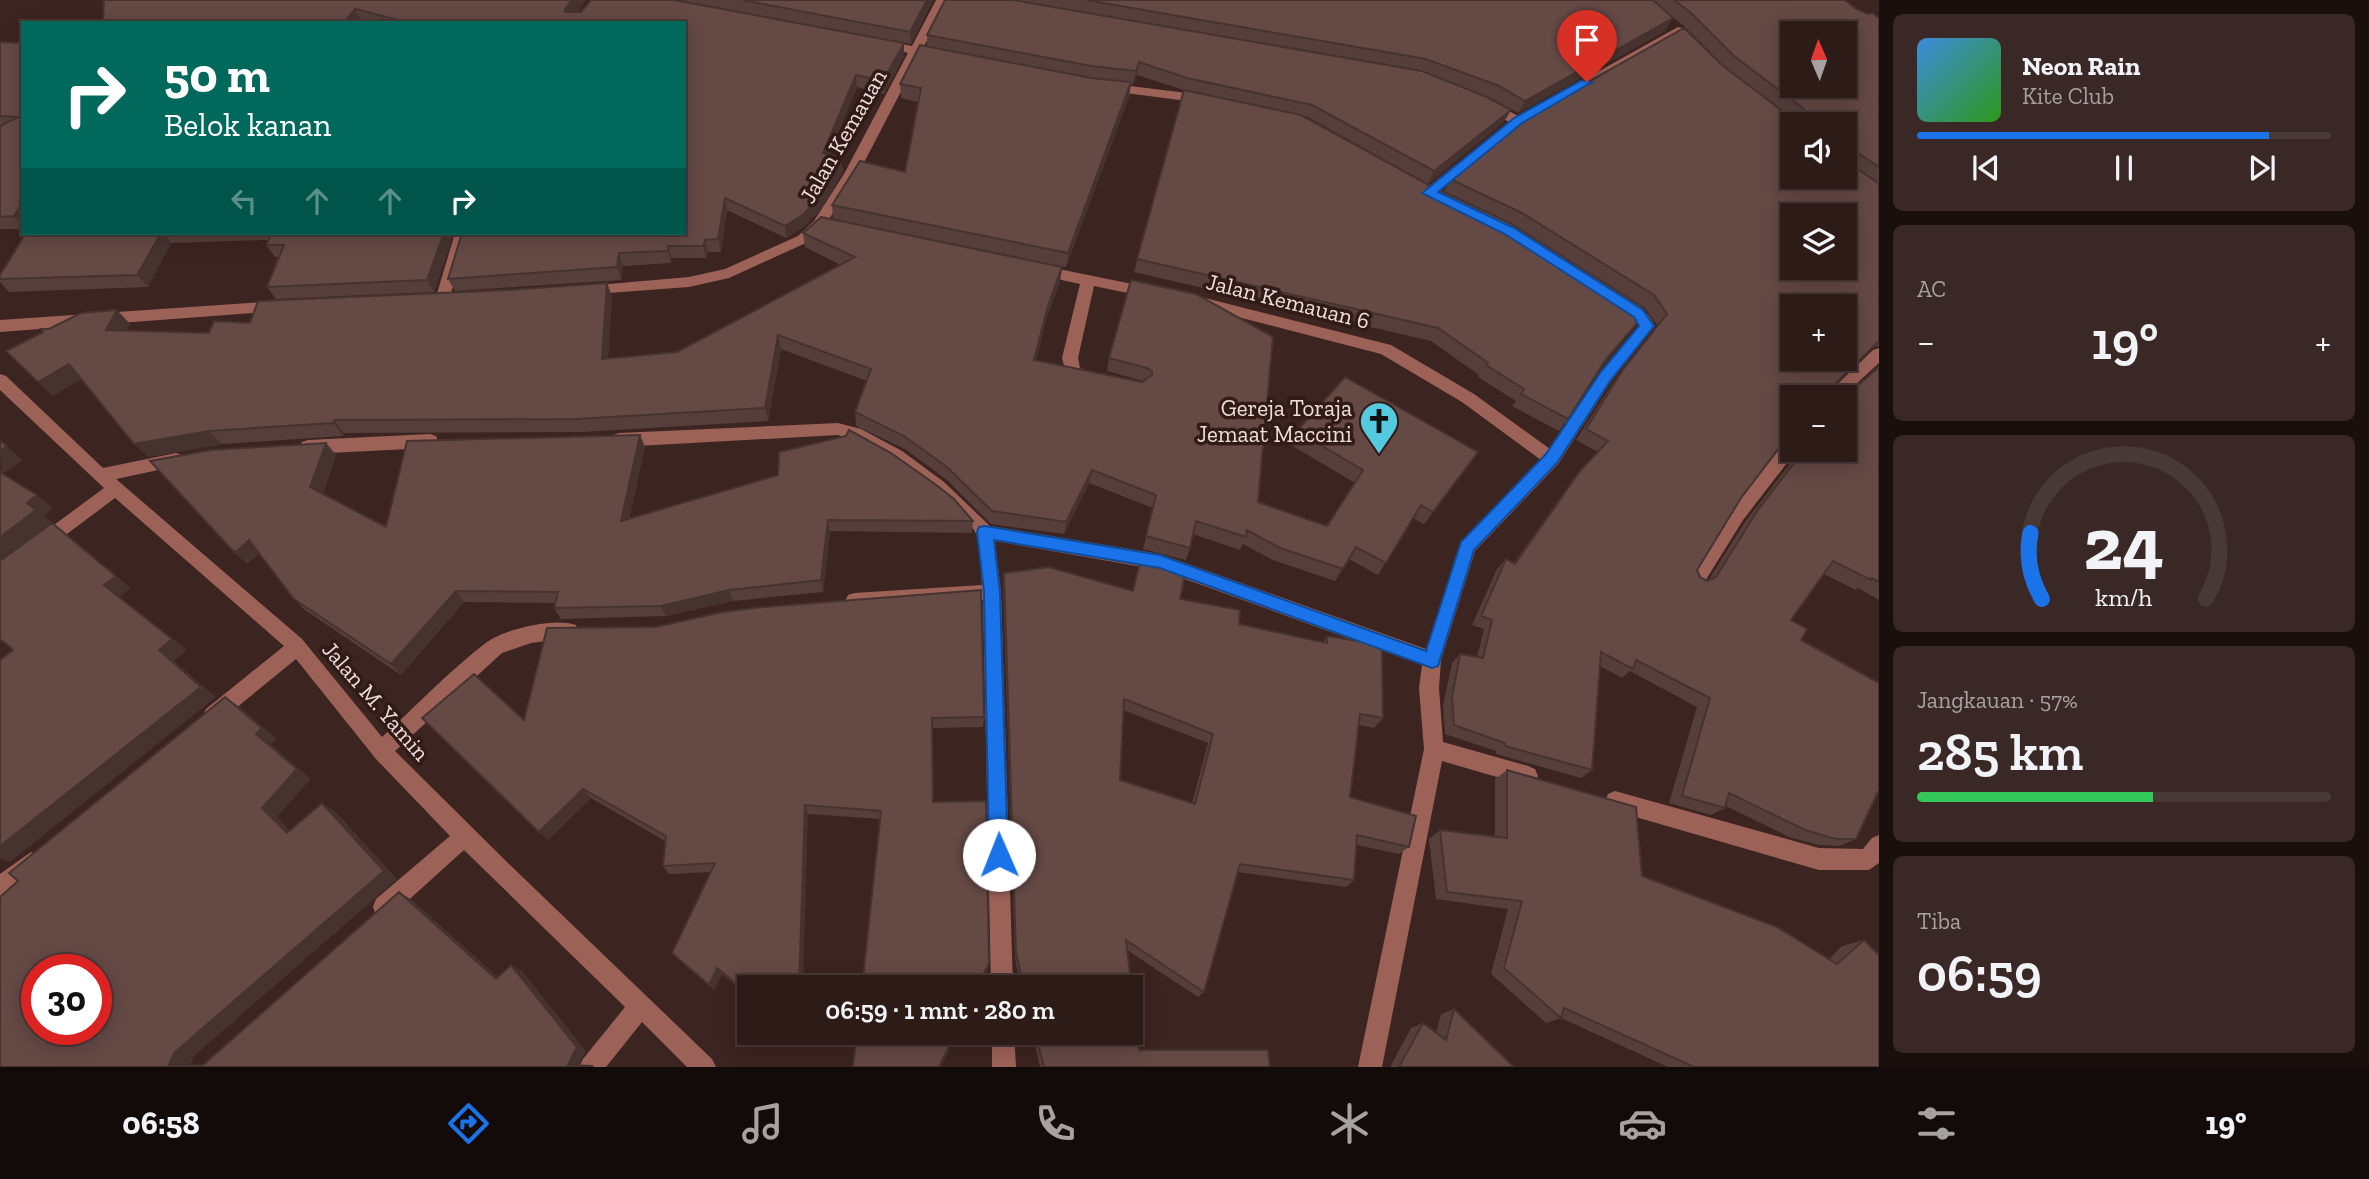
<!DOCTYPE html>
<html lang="id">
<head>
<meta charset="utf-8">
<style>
  :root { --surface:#2d1b18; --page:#392825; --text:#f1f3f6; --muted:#a7a1a2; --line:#483937; --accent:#1a73e8 }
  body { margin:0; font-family:"Zilla Slab",serif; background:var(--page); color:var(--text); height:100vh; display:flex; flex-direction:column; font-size:26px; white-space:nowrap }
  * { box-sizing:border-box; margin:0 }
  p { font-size:23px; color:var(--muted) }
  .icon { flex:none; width:38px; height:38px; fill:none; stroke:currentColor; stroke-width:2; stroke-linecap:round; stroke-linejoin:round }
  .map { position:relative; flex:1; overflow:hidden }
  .sheet { display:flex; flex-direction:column; gap:14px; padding:14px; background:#190f0d; width:490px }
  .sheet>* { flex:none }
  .guide { position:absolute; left:21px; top:21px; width:665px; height:214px; border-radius:0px; box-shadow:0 4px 18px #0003,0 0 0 2px var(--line); background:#00695c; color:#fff; overflow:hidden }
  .needle { width:46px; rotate:358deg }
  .controls { position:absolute; left:1780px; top:21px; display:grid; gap:14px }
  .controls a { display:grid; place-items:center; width:77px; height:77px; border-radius:0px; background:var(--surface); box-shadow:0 4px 18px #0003,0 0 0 2px var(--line); font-size:35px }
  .speed { position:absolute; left:21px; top:954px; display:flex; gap:14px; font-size:35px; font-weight:700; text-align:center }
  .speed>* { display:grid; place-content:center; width:91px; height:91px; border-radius:50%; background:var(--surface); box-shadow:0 4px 18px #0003,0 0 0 2px var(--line); line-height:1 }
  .speed .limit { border:10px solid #d22; background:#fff; color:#111 }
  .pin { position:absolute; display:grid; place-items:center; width:60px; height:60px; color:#fff; margin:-72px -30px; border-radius:50% 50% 50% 0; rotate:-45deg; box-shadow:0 0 7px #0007 }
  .pin .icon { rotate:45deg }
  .me { position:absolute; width:77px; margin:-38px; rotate:359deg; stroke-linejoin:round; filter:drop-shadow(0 0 5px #0008) }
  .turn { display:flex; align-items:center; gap:24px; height:147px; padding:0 28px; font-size:32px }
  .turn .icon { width:91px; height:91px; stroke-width:2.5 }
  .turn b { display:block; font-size:49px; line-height:60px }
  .lanes { display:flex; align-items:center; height:66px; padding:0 28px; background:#0003; justify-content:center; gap:35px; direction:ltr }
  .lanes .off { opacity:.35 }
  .big { font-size:52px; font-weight:600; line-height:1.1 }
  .sheet .card { flex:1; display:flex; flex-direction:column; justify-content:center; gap:10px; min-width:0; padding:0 24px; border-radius:10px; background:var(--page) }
  .sheet .dial { align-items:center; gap:0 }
  .dial svg { height:182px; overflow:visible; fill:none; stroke:var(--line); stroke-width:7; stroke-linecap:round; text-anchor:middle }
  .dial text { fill:var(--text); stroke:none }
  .song { display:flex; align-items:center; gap:21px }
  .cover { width:84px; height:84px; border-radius:10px; background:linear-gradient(135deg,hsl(210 70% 55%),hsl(110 70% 35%)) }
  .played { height:7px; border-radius:4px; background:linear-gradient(90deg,var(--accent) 85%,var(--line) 85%) }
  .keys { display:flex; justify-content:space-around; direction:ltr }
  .heat { display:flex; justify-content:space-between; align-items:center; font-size:38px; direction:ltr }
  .charge { height:10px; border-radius:5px; background:linear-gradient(90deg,#34c759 57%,var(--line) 0) }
  .trip { position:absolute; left:737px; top:975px; width:406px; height:70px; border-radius:0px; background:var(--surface); box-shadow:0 4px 18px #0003,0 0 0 2px var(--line); font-weight:600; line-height:70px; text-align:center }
  .tab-bar { display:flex; height:112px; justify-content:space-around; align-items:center; background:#120b0a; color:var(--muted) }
  .tab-bar .icon { width:49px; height:49px }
  .tab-bar .selected { color:var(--accent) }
  .tab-bar b { font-size:32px; color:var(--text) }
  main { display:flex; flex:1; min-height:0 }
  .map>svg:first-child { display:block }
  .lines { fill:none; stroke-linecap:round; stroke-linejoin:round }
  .minor { fill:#9c6258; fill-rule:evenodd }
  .wall { fill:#563f3b; fill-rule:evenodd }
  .shaded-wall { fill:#463330 }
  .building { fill:#644945; stroke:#463330; stroke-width:2; fill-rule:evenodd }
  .route { fill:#1a73e8; stroke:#114b97; stroke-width:2 }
  .labels { text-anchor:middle; stroke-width:7; stroke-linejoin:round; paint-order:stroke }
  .street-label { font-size:23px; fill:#efdfdc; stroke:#311b17 }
  .poi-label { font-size:23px; fill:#efdfdc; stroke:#311b17; text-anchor:end }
</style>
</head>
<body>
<main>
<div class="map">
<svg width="1879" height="1067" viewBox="0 0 1879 1067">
  <rect width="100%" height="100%" fill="#3c2420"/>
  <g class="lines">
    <path class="minor" d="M936 0H948L923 48 947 55 941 59 920 55 858 174 824 227 808 242 729 278 689 287 581 295 579 291 586 286 689 277 725 269 798 236 814 221 844 174 908 53 876 44 882 40 912 46Z
      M1678 27 1682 28V34L1523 124 1434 196H1424V190L1509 122 1483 108V102H1493L1518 116Z
      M1106 83 1203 95 1209 99 1203 103 1102 90V84Z
      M455 233H469L449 300 442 305 435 300Z
      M1039 265 1152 288 1159 293 1152 298 1094 286 1078 358 1080 368 1096 374 1098 378 1096 382 1090 384 1067 376 1062 358 1080 284 1034 274 1032 270Z
      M1197 296 1391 345 1474 394 1550 449 1599 373 1639 325C1635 315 1622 314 1616 305L1619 301C1634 297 1649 313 1655 326L1611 381 1558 464 1475 551 1441 660 1439 688 1443 742 1528 766 1535 769 1538 776 1535 783 1528 786 1442 761 1382 1067H1358L1424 749 1419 688 1422 665 1160 570 995 541 1001 592 1013 987H991L983 600 897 604 854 609 848 607 845 601 848 595 854 593 982 585C980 570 982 550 977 536 967 507 868 444 838 435L619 447 613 445 611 440 613 435 619 433 838 423 861 429 902 451 944 482 990 526 1160 554 1426 649 1461 542 1541 460 1462 402 1381 354 1192 305 1190 301 1192 297Z
      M278 301 286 306 278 311 0 332V320Z
      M1879 348V363L1842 397H1824L1873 350Z
      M0 374 6 376 103 468 176 453 182 455 184 460 182 465 116 479 302 639 382 737C416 706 451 669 487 642 505 629 555 617 576 625L578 631 576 637 531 643 502 653 395 751 509 864 712 1059 716 1067H687L642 1022 606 1067H579L583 1059 625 1007 464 850 392 915 384 918 376 915 373 907 376 899 450 836 376 759 296 659 220 721 213 724 206 721 203 715 206 709 284 646 115 498 47 549 41 551 35 549 32 544 35 539 104 488 0 390Z
      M430 434 436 436 438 441 436 446 430 448 308 454 302 452 300 447 302 442 308 440Z
      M1792 437V450H1797L1743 520 1702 586 1696 589 1690 586 1687 581 1690 576 1731 510 1786 439Z
      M1615 791 1819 848 1863 849 1872 838 1879 835V863L1869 870H1819L1615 811 1608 808 1605 801 1608 794Z
      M31 852 38 856 42 863 38 870 0 899V874Z
      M992 1032H1014L1016 1067H992Z"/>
  </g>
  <path class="wall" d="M104 0H586L576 12H581L591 0H674L904 43V56L884 94 857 87 829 155 841 158 843 171 825 204 805 226 786 238 727 210 721 252H708L706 258H671V263L623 266 621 280 455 291 448 279 462 233H684V23H367L361 21 359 23H104Z
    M678 0H933L911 44Z
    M1014 0H1845L1856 9 1879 18V346L1872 348 1835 384V387H1856L1879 367V600L1858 588 1856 590 1824 574 1791 620 1801 640 1856 839 1839 846 1819 845 1789 837 1726 806 1725 808 1711 815 1669 803 1697 707 1630 671 1622 678 1600 666 1592 770 1581 778 1496 754V751L1445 734 1443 706 1452 663 1460 654 1477 657 1484 629 1472 625 1497 569 1506 559 1514 563 1571 482 1598 452 1576 440 1613 383 1658 326 1644 307 1515 226 1444 191 1450 179 1725 67 1684 26 1670 15 1665 31 1518 113 1493 99 1458 86 1504 122 1428 184 1308 117H1304L1646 313 1604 364 1568 419 1559 431 1512 406 1516 401 1478 377 1479 375 1431 341 1134 272 1184 90 1137 75 1133 84H1131L1129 97 1066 267 833 219 832 205 905 172 918 102 901 98 900 84 927 46V35ZM1792 397 1844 450H1799V452L1745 522 1708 581H1707L1700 577 1697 570 1741 498 1788 436 1792 435Z
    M0 42 23 43V229H0Z
    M26 233H454L434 292 276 299 267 287 279 257H275L266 245 268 240 171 243 148 287 9 292 0 282V279Z
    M803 233 1060 282 1046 320 1036 360 1142 382 1143 381 1107 371 1109 358 1131 280 1258 502 1327 526 1355 483 1291 445 1297 431 1469 465 1424 524 1413 518 1378 575 1349 559 1335 581 1273 560 1243 544 1240 550 1193 534 1190 548 1186 560 1143 549 1153 508 1089 483 1064 534 991 524 947 480 905 449 856 426 855 412 867 381 781 349 768 421 582 432 344 433 343 436 222 444 148 457 81 379 53 396 49 329 130 324 126 331 209 333 250 323 508 290 607 283 612 297 608 358 677 352 841 265 805 247Z
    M326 443 336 455 323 494 386 527 645 447 629 519 778 475 973 521 972 533 830 531 823 592 733 601 666 616 561 619 554 608 555 603 464 602 401 675 305 610 294 599 259 553 247 564Z
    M1141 557 1180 599 1239 624 1323 642 1327 636 1383 718 1374 728 1359 725 1350 797 1409 847 1399 854 1357 845 1354 880 1346 887 1238 872 1204 992 1198 997 1127 950 1139 1050 1270 1067H1040L1032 1032H1130V987H1021L1015 959 1003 584 1004 573 1132 591ZM1123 710 1208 743 1192 803 1120 780Z
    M984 717 983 727 932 728 933 802 989 963 988 969 880 819 808 814 749 987V996L722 974 714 990 672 953 711 872 669 874 663 866 665 841 591 798 548 840 524 720Z
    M1507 770 1642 876 1829 959 1842 946 1864 940 1879 1067H1668L1561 1018 1546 1023 1491 974 1508 909 1436 899 1429 839 1440 830 1495 836V779Z
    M1454 1009 1514 1067H1390L1411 1028 1423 1023 1436 1033 1441 1014Z"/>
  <path class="shaded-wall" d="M572 0H586L569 23 565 9Z
    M927 0H933L911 44 910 32Z
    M355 9 361 21 359 23H344Z
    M1673 18 1665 31 1518 113 1525 101Z
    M904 43V56L884 94 883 81Z
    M1139 62 1137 75 1133 84 1136 71Z
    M856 75 857 87 824 166 823 153Z
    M1131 82 1129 97 1066 267 1068 253Z
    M1511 110 1504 122 1428 184 1434 171Z
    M841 158 843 171 825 204 805 226 786 238 785 226Z
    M725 198 727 210 721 252 718 239Z
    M23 201V226L14 216Z
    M161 233H164L171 243 148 287 137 275Z
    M444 233H454L434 292 427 280Z
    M705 240 708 252 706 258 703 246Z
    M668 246 671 258V263L668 251Z
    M619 253 623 266 621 280 617 267Z
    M1062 267 1060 282 1046 320 1033 374 1034 360 1048 306Z
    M607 283 612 297 607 373 602 359Z
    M117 310 130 324 120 344 106 330Z
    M778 335 781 349 768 421 765 408Z
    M69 364 83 378 53 396 38 382Z
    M334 420 344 433 343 436 333 423Z
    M209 431 222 444 148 457 134 444Z
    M640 435 645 447 626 533 621 521Z
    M326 443 336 455 321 499 310 487Z
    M7 446 23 460 1 475 0 451Z
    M1092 470 1089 483 1064 534 1066 522Z
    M37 495 53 508 44 516 53 523 0 562V537L27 503Z
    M828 520 830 531 823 592 821 580Z
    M52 523 131 588 120 597 187 650 174 661 216 697 10 862 0 858V846L159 650Z
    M249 540 261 551 247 564 235 553Z
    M729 590 733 601 666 616 661 606Z
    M456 591 464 602 401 675 391 664Z
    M225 697 241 708 277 739 271 744 311 779 277 817 302 842 287 833 262 808 256 734Z
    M583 789 591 798 548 840 539 832Z
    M322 803 336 812 397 879 193 1057 190 1067 169 1065 174 1053Z
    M805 805 808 814 803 987H799Z
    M399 892 412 900 507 985 496 979Z
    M989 963 988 969 979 987H978Z
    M511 965 522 971 586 1051 578 1067 568 1065Z
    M717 968 722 974 714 990 709 985Z
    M956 1032H957L941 1067H939Z"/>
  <path class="building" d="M104 0H572L565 9V12H581L591 0H674L904 43 883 81 856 75 823 153 841 158 823 191 804 214 785 226 725 198 718 239 705 240 703 246H668V251L619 253 617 267 448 279 462 233H684V23H409L355 9 344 23H110L103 22Z
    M742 0H927L910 32Z
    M945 0H1013L1422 71 1487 97 1511 110 1434 171 1312 105 1187 78 1139 62 1136 71 1091 66 927 35Z
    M1086 0H1653L1673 18 1525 101 1499 86 1426 59Z
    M1674 0H1845L1856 9 1868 14 1872 13 1879 18V167L1856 152 1852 154 1851 164 1879 184V341L1835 384V387H1856L1879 367V582L1872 578 1871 580 1833 561 1791 620 1807 629 1801 640 1879 683V790L1856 839H1836L1805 830 1729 793 1725 808 1682 796 1710 698 1636 660 1633 669 1601 652 1592 770 1505 746V743L1454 725 1452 697 1460 654 1483 658 1492 620 1481 616 1506 559 1515 564 1580 471 1608 441 1586 429 1622 371 1667 314 1654 295 1522 213 1450 179 1531 114 1684 28 1723 66 1800 124 1804 122V109L1734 56 1691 13ZM1792 33H1844V86H1792ZM1792 124H1844V177H1792ZM1792 215H1844V268H1792ZM1792 306H1844V359H1792ZM1792 397H1844V450H1804L1757 511 1716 577 1707 581 1700 577 1697 570 1741 498 1792 431Z
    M0 42 23 43V201L14 216 0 217V126L18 117 0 116Z
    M920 45 1091 78 1131 82 1068 253 832 205 860 161 905 172 921 88 900 84Z
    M1184 90 1301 115 1429 185 1510 223 1641 306 1646 313 1606 359 1568 419 1521 394 1524 389 1486 365 1488 363 1438 328 1137 259Z
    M821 217 1062 267 1048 306 1034 360 1142 382 1152 375V371L1147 368 1109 358 1131 280 1196 294 1273 337 1258 502 1327 526 1363 470 1297 431 1345 377 1478 452 1433 512 1421 505 1386 563 1356 547 1343 569 1280 548 1247 530 1246 537 1196 521 1190 548 1146 536 1156 495 1092 470 1066 522 992 511 947 467 904 436 855 412 871 369 778 335 765 408 576 419 334 420 333 423 209 431 134 444 69 364 38 382 6 351 43 332 41 329H49L81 313 117 310 106 330 209 333 214 321 250 323 258 301 508 290 607 283 602 359 677 352 855 257 803 233Z
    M26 233H161L137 275 0 279V275Z
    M272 233H444L427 280 267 287 284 245H266Z
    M849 430 891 453 935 484 954 499 973 521 828 520 821 580 729 590 661 606 554 608 558 592 456 591 391 664 294 599 249 540 235 553 150 461 211 450 326 443 310 487 386 527 407 441 640 435 621 521 778 475 779 452 846 436Z
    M0 441 7 446 0 451Z
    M0 472 37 495 27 503 36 510 0 537Z
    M52 523 116 576 104 585 172 639 159 650 201 687 0 846V660L13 650 0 639V561Z
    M1141 557 1163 561 1186 569 1180 599 1240 610 1239 624 1327 643V636L1382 645 1383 718 1360 714 1350 797 1416 816 1409 847 1357 835 1354 880 1240 864 1204 992 1126 940 1139 1050H1268L1270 1067H1044L1035 1032H1130V987H1024L1016 953 1004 573 1049 567 1133 591ZM1124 699 1213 734 1195 804 1120 780Z
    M981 590 984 717 932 718 933 802 986 801 989 963 978 987H862L881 811 805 805 799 987H749V994L717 968 709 985 672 953 715 863 663 866 666 836 583 789 539 832 422 718 474 674 524 720 547 628 656 627 722 612 763 607Z
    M225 697 262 728 256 734 297 769 262 808 287 833 322 803 384 871 174 1053 169 1065H203L399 892 496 979 511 965 577 1047 568 1065 592 1066 593 1067H0V897L18 881 9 873ZM37 970H96V1029H37Z
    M1507 770 1636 807 1642 876 1777 927 1837 964 1864 940 1879 955V1067H1694L1564 1008 1561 1018 1504 968 1522 901 1447 892 1440 830 1507 838Z
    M1454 1009 1514 1067H1399L1423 1023 1446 1040Z
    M857 1032H956L939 1067H853Z"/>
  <path class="route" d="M1582 80 1592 82 1522 123 1438 192 1514 228 1643 310 1654 326 1610 381 1557 463 1474 550 1438 666 1432 668 1160 568 994 540 1000 592 1008 855 1005 862 999 865 992 862 989 855 984 592 977 532 979 527 985 526 1160 555 1426 651 1461 542 1546 454 1600 373 1639 326 1634 317 1505 234 1422 193 1514 118Z"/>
  <defs>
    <g id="church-pin" transform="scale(2.0125)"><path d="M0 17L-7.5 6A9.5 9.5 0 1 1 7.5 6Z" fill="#54cade" stroke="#311b17"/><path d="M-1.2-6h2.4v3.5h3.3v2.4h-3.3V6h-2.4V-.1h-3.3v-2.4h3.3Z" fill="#111"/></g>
  </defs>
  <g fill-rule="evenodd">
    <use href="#church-pin" x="1379" y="421"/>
  </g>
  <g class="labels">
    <g class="street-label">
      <text transform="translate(843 136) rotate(-60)" y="8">Jalan Kemauan</text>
      <text transform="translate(1288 301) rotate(14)" y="8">Jalan Kemauan 6</text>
      <text transform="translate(376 701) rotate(49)" y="8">Jalan M. Yamin</text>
    </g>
    <g class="poi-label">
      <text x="1352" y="416">Gereja Toraja<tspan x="1352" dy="26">Jemaat Maccini</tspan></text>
    </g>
  </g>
</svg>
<div class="controls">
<a><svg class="needle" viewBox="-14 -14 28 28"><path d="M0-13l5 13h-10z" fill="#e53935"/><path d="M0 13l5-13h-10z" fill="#a7a1a2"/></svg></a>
<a><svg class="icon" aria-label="sound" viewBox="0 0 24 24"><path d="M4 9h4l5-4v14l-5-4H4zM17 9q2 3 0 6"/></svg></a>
<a><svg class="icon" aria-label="layers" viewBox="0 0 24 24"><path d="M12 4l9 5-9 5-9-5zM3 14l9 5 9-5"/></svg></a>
<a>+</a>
<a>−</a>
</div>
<div class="speed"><div class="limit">30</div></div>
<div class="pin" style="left:1587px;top:82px;background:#d93025"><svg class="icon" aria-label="arrive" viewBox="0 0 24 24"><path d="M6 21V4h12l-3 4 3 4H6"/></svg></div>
<svg class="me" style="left:999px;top:855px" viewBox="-20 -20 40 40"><circle r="19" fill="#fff"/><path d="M0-13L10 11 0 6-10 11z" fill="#1a73e8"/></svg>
<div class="trip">06:59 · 1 mnt · 280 m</div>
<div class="guide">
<div class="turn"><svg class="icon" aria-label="right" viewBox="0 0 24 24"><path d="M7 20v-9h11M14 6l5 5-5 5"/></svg><div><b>50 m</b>Belok kanan</div></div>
<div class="lanes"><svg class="icon off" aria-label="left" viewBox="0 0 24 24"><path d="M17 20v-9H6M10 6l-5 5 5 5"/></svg><svg class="icon off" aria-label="ahead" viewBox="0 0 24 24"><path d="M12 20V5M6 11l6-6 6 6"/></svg><svg class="icon off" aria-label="ahead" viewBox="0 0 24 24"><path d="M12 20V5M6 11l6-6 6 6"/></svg><svg class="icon" aria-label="right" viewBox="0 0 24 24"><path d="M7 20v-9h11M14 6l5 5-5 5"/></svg></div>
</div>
</div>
<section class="sheet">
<div class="card">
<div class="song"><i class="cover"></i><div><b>Neon Rain</b><p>Kite Club</p></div></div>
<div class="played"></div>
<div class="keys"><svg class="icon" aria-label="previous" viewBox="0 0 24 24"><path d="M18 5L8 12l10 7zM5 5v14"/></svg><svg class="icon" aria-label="pause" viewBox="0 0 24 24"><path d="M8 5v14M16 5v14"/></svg><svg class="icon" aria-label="next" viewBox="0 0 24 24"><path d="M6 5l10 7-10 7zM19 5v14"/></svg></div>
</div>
<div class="card"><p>AC</p>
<div class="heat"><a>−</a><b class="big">19°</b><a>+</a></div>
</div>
<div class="card dial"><svg viewBox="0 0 100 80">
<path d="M14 69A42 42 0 1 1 86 69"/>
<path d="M14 69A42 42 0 0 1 9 40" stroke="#1a73e8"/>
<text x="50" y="56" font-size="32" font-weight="700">24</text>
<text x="50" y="72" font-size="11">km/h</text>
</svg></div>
<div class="card"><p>Jangkauan · 57%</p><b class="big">285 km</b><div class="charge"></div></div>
<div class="card"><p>Tiba</p><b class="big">06:59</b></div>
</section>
</main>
<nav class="tab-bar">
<b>06:58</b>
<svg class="icon selected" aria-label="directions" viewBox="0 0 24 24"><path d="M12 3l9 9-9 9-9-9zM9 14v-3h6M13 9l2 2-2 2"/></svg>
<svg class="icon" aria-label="music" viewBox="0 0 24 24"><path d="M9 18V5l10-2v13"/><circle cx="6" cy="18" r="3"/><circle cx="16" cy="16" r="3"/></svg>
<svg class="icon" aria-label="phone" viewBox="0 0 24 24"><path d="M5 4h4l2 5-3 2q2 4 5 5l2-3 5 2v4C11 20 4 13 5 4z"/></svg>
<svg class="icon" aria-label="climate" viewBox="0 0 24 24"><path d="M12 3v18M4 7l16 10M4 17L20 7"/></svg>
<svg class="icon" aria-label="car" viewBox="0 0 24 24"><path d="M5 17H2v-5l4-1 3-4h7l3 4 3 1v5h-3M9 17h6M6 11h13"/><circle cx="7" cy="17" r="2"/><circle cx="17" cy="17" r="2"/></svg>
<svg class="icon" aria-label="filters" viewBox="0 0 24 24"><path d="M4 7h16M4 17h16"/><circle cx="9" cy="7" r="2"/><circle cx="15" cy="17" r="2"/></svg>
<b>19°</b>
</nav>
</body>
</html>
